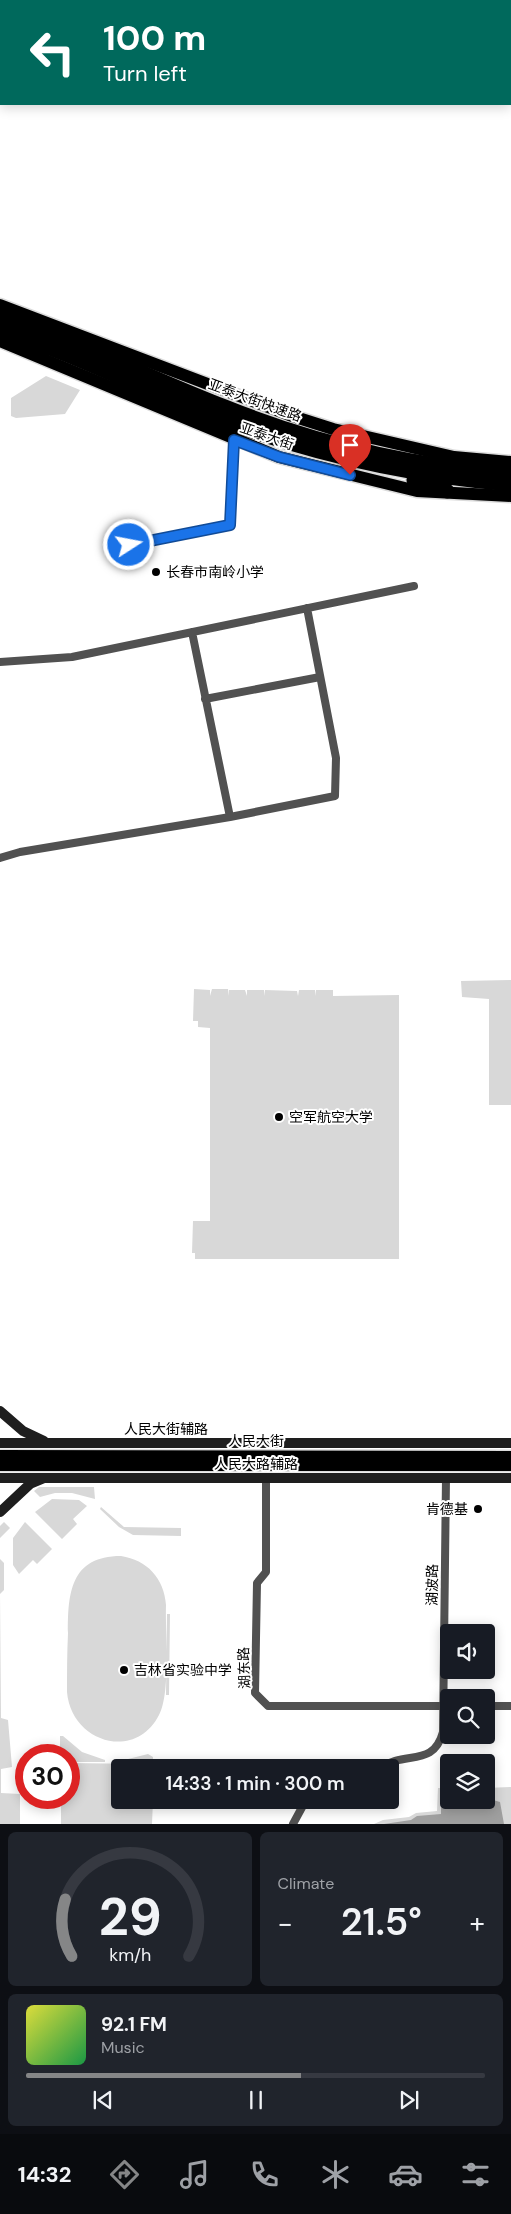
<!DOCTYPE html>
<html lang="en">
<head>
<meta charset="utf-8">
<style>
  :root { --surface:#171b24; --page:#20242c; --text:#f1f3f6; --muted:#9ea1a6; --line:#363941; --accent:#858687 }
  body { margin:0; font-family:"DM Sans","Noto Sans SC",sans-serif; background:var(--page); color:var(--text); height:100vh; display:flex; flex-direction:column; font-size:19px; white-space:nowrap }
  * { box-sizing:border-box; margin:0 }
  p { font-size:16px; color:var(--muted) }
  .icon { flex:none; width:28px; height:28px; fill:none; stroke:currentColor; stroke-width:2; stroke-linecap:round; stroke-linejoin:round }
  .map { position:relative; height:1824px; overflow:hidden }
  .details { display:flex; flex-direction:column; gap:8px; padding:8px; background:#0d0f14; flex:1 }
  .details>* { flex:none }
  .top-card { position:absolute; left:0px; top:0px; width:511px; height:105px; box-shadow:0 2px 12px #0003; background:#00695c; color:#fff; overflow:hidden }
  .controls { position:absolute; left:440px; top:1624px; display:grid; gap:10px }
  .controls a { display:grid; place-items:center; width:55px; height:55px; border-radius:5px; background:var(--surface); box-shadow:0 2px 12px #0003; font-size:25px }
  .speed { position:absolute; left:15px; top:1744px; display:flex; gap:10px; font-size:25px; font-weight:700; text-align:center }
  .speed>* { display:grid; place-content:center; width:65px; height:65px; border-radius:50%; background:var(--surface); box-shadow:0 2px 12px #0003; line-height:1 }
  .speed .limit { border:8px solid #d22; background:#fff; color:#111 }
  .pin { position:absolute; display:grid; place-items:center; width:42px; height:42px; color:#fff; margin:-51px -21px; border-radius:50% 50% 50% 0; rotate:-45deg; box-shadow:0 0 5px #0007 }
  .pin .icon { rotate:45deg }
  .me { position:absolute; width:55px; margin:-28px; rotate:79deg; stroke-linejoin:round; filter:drop-shadow(0 0 4px #0008) }
  .turn { display:flex; align-items:center; gap:18px; height:105px; padding:0 20px; font-size:22px }
  .turn .icon { width:65px; height:65px; stroke-width:2.5 }
  .turn b { display:block; font-size:35px; line-height:42px }
  .big { font-size:38px; font-weight:600; line-height:1.1 }
  .details .tile { flex:1; display:flex; flex-direction:column; justify-content:center; gap:8px; min-width:0; padding:0 18px; border-radius:8px; background:var(--page) }
  .details .dial { align-items:center; gap:0 }
  .dial svg { height:130px; overflow:visible; fill:none; stroke:var(--line); stroke-width:7; stroke-linecap:round; text-anchor:middle }
  .dial text { fill:var(--text); stroke:none }
  .song { display:flex; align-items:center; gap:15px }
  .cover { width:60px; height:60px; border-radius:8px; background:linear-gradient(135deg,hsl(60 70% 55%),hsl(140 70% 35%)) }
  .played { height:5px; border-radius:2px; background:linear-gradient(90deg,var(--accent) 60%,var(--line) 60%) }
  .keys { display:flex; justify-content:space-around; direction:ltr }
  .heat { display:flex; justify-content:space-between; align-items:center; font-size:28px; direction:ltr }
  .details .tiles { flex:1; display:grid; gap:8px; grid-template-columns:1fr 1fr }
  .tile:last-child { grid-column:span 2 }
  .trip { position:absolute; left:111px; top:1759px; width:288px; height:50px; border-radius:5px; background:var(--surface); box-shadow:0 2px 12px #0003; font-weight:600; line-height:50px; text-align:center }
  .tab-bar { display:flex; height:80px; justify-content:space-around; align-items:center; background:#090b0e; color:var(--muted) }
  .tab-bar .icon { width:35px; height:35px }
  .tab-bar .active { color:var(--accent) }
  .tab-bar b { font-size:22px; color:var(--text) }
  .map>svg:first-child { display:block }
  .green { fill:#d8d8d8 }
  .water { fill:#9f9f9f }
  .lines { fill:none; stroke-linecap:round; stroke-linejoin:round }
  .primary-casing { stroke:#dbdbdb; stroke-width:15 }
  .highway-casing { stroke:#dbdbdb; stroke-width:18 }
  .street { stroke:#515151; stroke-width:8 }
  .secondary { stroke:#1e1e1e; stroke-width:10 }
  .primary { stroke:#000; stroke-width:12 }
  .highway { stroke:#000; stroke-width:15 }
  .route-casing { stroke:#114b97; stroke-width:12 }
  .route { stroke:#1a73e8; stroke-width:9 }
  .poi-dot { fill:#000; stroke:#fff; stroke-width:2 }
  .labels { text-anchor:middle; stroke-width:4; stroke-linejoin:round; paint-order:stroke }
  .street-label { font-size:14px; fill:#000; stroke:#fff }
  .poi-label { font-size:14px; fill:#000; stroke:#fff; text-anchor:start }
</style>
</head>
<body>
<div class="map">
<svg width="511" height="1824" viewBox="0 0 511 1824">
  <rect width="100%" height="100%" fill="#fff"/>
  <path class="green" d="M456 0H511V103L510 1Z
    M46 376 80 390 65 414 16 418 11 416V398Z
    M511 980V1105H489V999L462 997 461 981Z
    M194 989 210 990V996L212 989H228L229 996V990H245L247 996V990H264V996L265 990 297 991 298 996 299 990H315V996L316 990H333V996L399 995V1259H195V1253H192L193 1221H210V1028L198 1027V1021H193Z
    M39 1487H94L95 1499 72 1493H55L40 1497 34 1491Z
    M52 1499 79 1500 87 1506 73 1519 77 1524 62 1539 35 1512Z
    M101 1507 124 1527 181 1528V1536L133 1535 119 1527 100 1509Z
    M4 1522 10 1528 0 1538V1559L4 1563V1590L0 1594 1 1718 8 1720 12 1767 1 1769V1793L20 1794V1824H0V1526Z
    M25 1522 52 1549 37 1564 33 1560 19 1574 13 1565V1538Z
    M121 1556C147 1560 164 1578 166 1605 165 1632 171 1693 159 1715 135 1762 71 1742 67 1692 67 1673 67 1653 68 1633 68 1594 70 1556 121 1556Z
    M167 1614H170L169 1695H166Z
    M60 1736H63L82 1752 105 1760V1762H69V1755H60Z
    M148 1754 153 1757V1767H148L147 1763H124V1760Z
    M69 1763 147 1764V1767L120 1768V1800H147V1809V1800H153L152 1824H61V1798H69Z
    M511 1787V1824H374L383 1820 409 1817 416 1813 437 1811 438 1788H449V1800H486V1788Z"/>
  <path class="water" d="M486 1798 500 1802 504 1824H384L411 1820 417 1816 441 1814V1808H464L486 1800Z"/>
  <g class="lines">
    <g class="primary-casing">
      <path id="primary" d="M0 305 289 415 333 429 454 457 511 462
        M0 341 279 457 417 491 511 496
        M0 1456 511 1457
        M0 1465H511"/>
    </g>
    <g class="highway-casing">
      <path id="highway" d="M0 317C77 341 150 378 225 407 317 444 412 466 511 474
        M0 330C75 354 150 393 224 421 316 455 413 476 511 484
        M414 480 447 491"/>
    </g>
    <path class="street" d="M129 545 230 525 234 440
      M192 632 230 817
      M0 662 72 657 414 586
      M205 699 320 677
      M0 858 20 852 230 817 335 796 336 758 307 608
      M266 1478V1572L257 1583 255 1693 268 1706H449
      M486 1706H511
      M380 1768C406 1750 433 1768 443 1732L446 1478
      M293 1824 306 1800"/>
    <path class="secondary" d="M0 1411 23 1431 44 1441
      M0 1443H511
      M0 1478H511
      M0 1512 30 1484 42 1479"/>
    <use href="#primary" class="primary"/>
    <use href="#highway" class="highway"/>
  </g>
  <g class="lines">
    <g class="route-casing">
      <path id="route" d="M129 545 230 525 234 440 279 457 350 475"/>
    </g>
    <use href="#route" class="route"/>
  </g>
  <g class="poi-dot">
    <circle cx="156" cy="572" r="5"/>
    <circle cx="279" cy="1117" r="5"/>
    <circle cx="478" cy="1509" r="5"/>
    <circle cx="124" cy="1670" r="5"/>
  </g>
  <g class="labels">
    <g class="street-label">
      <text transform="translate(255 400) rotate(20)" y="5">亚泰大街快速路</text>
      <text transform="translate(267 436) rotate(19)" y="5">亚泰大街</text>
      <text x="166" y="1434">人民大街辅路</text>
      <text x="256" y="1446">人民大街</text>
      <text x="256" y="1469">人民大路辅路</text>
      <text transform="translate(432 1585) rotate(-89)" y="5">湖波路</text>
      <text transform="translate(244 1668) rotate(-92)" y="5">湖东路</text>
    </g>
    <g class="poi-label">
      <text x="166" y="577">长春市南岭小学</text>
      <text x="289" y="1122">空军航空大学</text>
      <text x="468" y="1514" text-anchor="end">肯德基</text>
      <text x="134" y="1675">吉林省实验中学</text>
    </g>
  </g>
</svg>
<div class="controls">
<a><svg class="icon" aria-label="sound" viewBox="0 0 24 24"><path d="M4 9h4l5-4v14l-5-4H4zM17 9q2 3 0 6"/></svg></a>
<a><svg class="icon" aria-label="search" viewBox="0 0 24 24"><circle cx="10" cy="10" r="6"/><path d="M15 15l6 6"/></svg></a>
<a><svg class="icon" aria-label="layers" viewBox="0 0 24 24"><path d="M12 4l9 5-9 5-9-5zM3 14l9 5 9-5"/></svg></a>
</div>
<div class="speed"><div class="limit">30</div></div>
<div class="pin" style="left:350px;top:475px;background:#d93025"><svg class="icon" aria-label="arrive" viewBox="0 0 24 24"><path d="M6 21V4h12l-3 4 3 4H6"/></svg></div>
<svg class="me" style="left:129px;top:545px" viewBox="-20 -20 40 40"><circle r="17" fill="#1a73e8" stroke="#fff" stroke-width="3"/><path d="M0-11L8 9 0 5-8 9z" fill="#fff"/></svg>
<div class="trip">14:33 · 1 min · 300 m</div>
<div class="top-card">
<div class="turn"><svg class="icon" aria-label="left" viewBox="0 0 24 24"><path d="M17 20v-9H6M10 6l-5 5 5 5"/></svg><div><b>100 m</b>Turn left</div></div>
</div>
</div>
<section class="details">
<div class="tiles">
<div class="tile dial"><svg viewBox="0 0 100 80">
<path d="M14 69A42 42 0 1 1 86 69"/>
<path d="M14 69A42 42 0 0 1 10 34" stroke="#858687"/>
<text x="50" y="56" font-size="32" font-weight="700">29</text>
<text x="50" y="72" font-size="11">km/h</text>
</svg></div>
<div class="tile"><p>Climate</p>
<div class="heat"><a>−</a><b class="big">21.5°</b><a>+</a></div>
</div>
<div class="tile">
<div class="song"><i class="cover"></i><div><b>92.1 FM</b><p>Music</p></div></div>
<div class="played"></div>
<div class="keys"><svg class="icon" aria-label="previous" viewBox="0 0 24 24"><path d="M18 5L8 12l10 7zM5 5v14"/></svg><svg class="icon" aria-label="pause" viewBox="0 0 24 24"><path d="M8 5v14M16 5v14"/></svg><svg class="icon" aria-label="next" viewBox="0 0 24 24"><path d="M6 5l10 7-10 7zM19 5v14"/></svg></div>
</div>
</div>
</section>
<nav class="tab-bar">
<b>14:32</b>
<svg class="icon active" aria-label="directions" viewBox="0 0 24 24"><path d="M12 3l9 9-9 9-9-9zM9 14v-3h6M13 9l2 2-2 2"/></svg>
<svg class="icon" aria-label="music" viewBox="0 0 24 24"><path d="M9 18V5l10-2v13"/><circle cx="6" cy="18" r="3"/><circle cx="16" cy="16" r="3"/></svg>
<svg class="icon" aria-label="phone" viewBox="0 0 24 24"><path d="M5 4h4l2 5-3 2q2 4 5 5l2-3 5 2v4C11 20 4 13 5 4z"/></svg>
<svg class="icon" aria-label="climate" viewBox="0 0 24 24"><path d="M12 3v18M4 7l16 10M4 17L20 7"/></svg>
<svg class="icon" aria-label="car" viewBox="0 0 24 24"><path d="M5 17H2v-5l4-1 3-4h7l3 4 3 1v5h-3M9 17h6M6 11h13"/><circle cx="7" cy="17" r="2"/><circle cx="17" cy="17" r="2"/></svg>
<svg class="icon" aria-label="filters" viewBox="0 0 24 24"><path d="M4 7h16M4 17h16"/><circle cx="9" cy="7" r="2"/><circle cx="15" cy="17" r="2"/></svg>
</nav>
</body>
</html>
